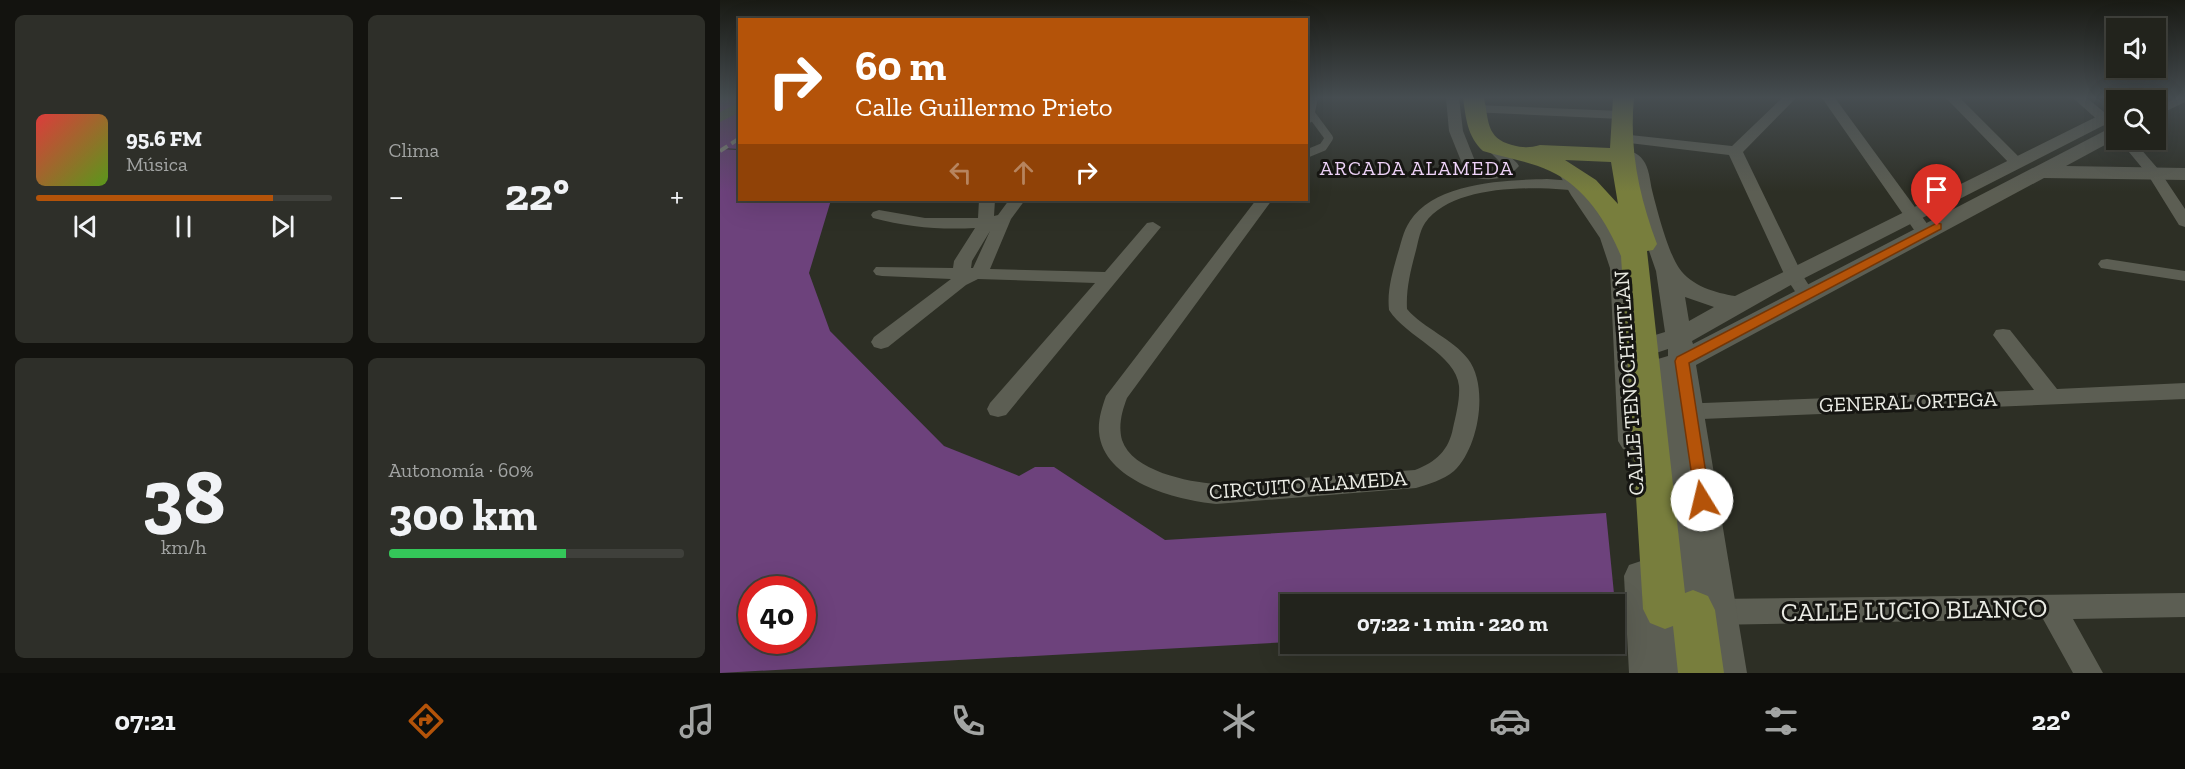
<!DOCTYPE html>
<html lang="es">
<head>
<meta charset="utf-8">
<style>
  :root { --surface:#22231c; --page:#2e2f29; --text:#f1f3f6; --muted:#a2a4a3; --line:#3f403b; --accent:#b45309 }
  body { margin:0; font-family:"Zilla Slab",serif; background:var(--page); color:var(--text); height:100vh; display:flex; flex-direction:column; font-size:22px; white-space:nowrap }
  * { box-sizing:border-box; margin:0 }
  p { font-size:20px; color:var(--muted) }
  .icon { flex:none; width:33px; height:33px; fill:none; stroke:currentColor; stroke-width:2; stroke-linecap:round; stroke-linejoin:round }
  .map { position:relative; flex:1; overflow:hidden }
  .panel { display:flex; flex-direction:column; gap:15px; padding:15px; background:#13130f; width:720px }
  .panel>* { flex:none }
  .top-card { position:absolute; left:18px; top:18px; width:570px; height:183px; border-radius:0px; box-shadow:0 6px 24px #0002,0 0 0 2px var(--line); background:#b45309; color:#fff; overflow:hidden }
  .tools { position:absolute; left:1386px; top:18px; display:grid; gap:12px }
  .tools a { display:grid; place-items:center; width:60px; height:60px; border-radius:0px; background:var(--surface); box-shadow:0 6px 24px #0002,0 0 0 2px var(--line); font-size:30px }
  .speed { position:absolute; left:18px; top:576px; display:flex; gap:12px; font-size:30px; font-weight:700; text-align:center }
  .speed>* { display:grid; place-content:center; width:78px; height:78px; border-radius:50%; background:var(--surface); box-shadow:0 6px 24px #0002,0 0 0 2px var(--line); line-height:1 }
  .speed .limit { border:9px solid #d22; background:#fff; color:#111 }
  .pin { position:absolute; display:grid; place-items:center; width:51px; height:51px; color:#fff; margin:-62px -26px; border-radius:50% 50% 50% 0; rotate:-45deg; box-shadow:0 0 6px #0007 }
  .pin .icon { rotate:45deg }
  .me { position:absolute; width:66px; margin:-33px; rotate:351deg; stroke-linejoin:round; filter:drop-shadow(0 0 4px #0008) }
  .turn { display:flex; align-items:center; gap:21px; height:126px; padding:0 18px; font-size:27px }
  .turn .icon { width:78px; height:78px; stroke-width:2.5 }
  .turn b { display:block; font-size:42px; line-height:51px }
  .lanes { display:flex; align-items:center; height:57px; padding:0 18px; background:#0003; justify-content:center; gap:30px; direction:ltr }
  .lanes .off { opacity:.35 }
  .big { font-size:45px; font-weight:700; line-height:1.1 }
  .panel .widget { flex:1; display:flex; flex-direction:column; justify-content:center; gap:9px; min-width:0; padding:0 21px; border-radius:9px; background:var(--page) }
  .panel .dial { align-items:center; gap:0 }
  .dial b { font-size:78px; line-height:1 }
  .song { display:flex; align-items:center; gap:18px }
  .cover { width:72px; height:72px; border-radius:9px; background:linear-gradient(135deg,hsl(0 70% 55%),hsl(90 70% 35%)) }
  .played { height:6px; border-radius:3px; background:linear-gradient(90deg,var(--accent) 80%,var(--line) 80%) }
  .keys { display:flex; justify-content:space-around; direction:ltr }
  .heat { display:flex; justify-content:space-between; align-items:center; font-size:33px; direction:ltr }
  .charge { height:9px; border-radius:4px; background:linear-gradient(90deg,#34c759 60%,var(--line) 0) }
  .panel .tiles { flex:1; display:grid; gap:15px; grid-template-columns:repeat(2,1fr) }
  .trip { position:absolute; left:560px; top:594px; width:345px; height:60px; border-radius:0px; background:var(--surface); box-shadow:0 6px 24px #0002,0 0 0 2px var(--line); font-weight:700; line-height:60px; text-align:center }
  .tabs { display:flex; height:96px; justify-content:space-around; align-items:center; background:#0e0e0b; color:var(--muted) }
  .tabs .icon { width:42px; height:42px }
  .tabs .selected { color:var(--accent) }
  .tabs b { font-size:27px; color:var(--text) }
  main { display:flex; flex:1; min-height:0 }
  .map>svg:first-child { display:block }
  .green { fill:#6d427c; fill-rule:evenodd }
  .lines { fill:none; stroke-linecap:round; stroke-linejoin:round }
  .service { stroke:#5c5e53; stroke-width:8 }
  .minor { fill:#5c5e53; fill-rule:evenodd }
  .tertiary { fill:#5c5e53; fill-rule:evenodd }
  .primary { fill:#787e3d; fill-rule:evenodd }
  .rail { stroke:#878880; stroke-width:4; stroke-dasharray:9 4.5; stroke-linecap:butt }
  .route { fill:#b45309; stroke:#753606; stroke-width:1.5 }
  .labels { text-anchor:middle; stroke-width:6; stroke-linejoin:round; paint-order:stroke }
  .far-quarter-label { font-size:20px; letter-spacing:1.5px; fill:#efd3f9; stroke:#161612 }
  .street-label { font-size:21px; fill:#eaebe4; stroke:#161612 }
  .near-street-label { font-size:26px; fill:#eaebe4; stroke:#161612 }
</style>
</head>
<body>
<main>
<section class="panel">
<div class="tiles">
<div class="widget">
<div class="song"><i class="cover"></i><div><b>95.6 FM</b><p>Música</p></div></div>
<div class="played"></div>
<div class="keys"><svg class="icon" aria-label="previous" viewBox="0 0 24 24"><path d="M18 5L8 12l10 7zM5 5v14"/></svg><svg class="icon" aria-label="pause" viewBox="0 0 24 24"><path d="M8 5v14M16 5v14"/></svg><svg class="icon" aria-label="next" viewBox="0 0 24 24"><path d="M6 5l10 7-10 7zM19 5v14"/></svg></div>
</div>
<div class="widget"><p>Clima</p>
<div class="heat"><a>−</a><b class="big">22°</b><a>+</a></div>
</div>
<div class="widget dial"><b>38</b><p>km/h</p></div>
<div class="widget"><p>Autonomía · 60%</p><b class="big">300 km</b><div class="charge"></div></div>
</div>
</section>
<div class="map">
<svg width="1465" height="673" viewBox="0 0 1465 673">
  <rect width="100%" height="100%" fill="#2d2f25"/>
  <path class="green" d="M0 98H19V149L0 148Z
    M0 149 19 150 20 200H111L89 273 110 331 224 446 299 476 315 467H334L445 540 886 513 897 624H894V604H570V642L0 673ZM32 590H82V640H32Z"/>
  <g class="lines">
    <path class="service" d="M586 154 603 147 609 138 589 111"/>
    <path class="minor" d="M586 98H598L593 121 586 125Z
      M726 98H739L743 131 759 171 774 170 783 165 764 146 771 142 776 143 797 163 799 166C785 182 765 181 747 176L729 131Z
      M1062 98H1076L1023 152 1083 276 1095 295 1092 299H1080L1065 276 1009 155 901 142 894 138 901 134 1012 146Z
      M1102 98H1115L1211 229 1213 233 1211 237H1199Z
      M1226 98H1240L1301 159 1303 162 1301 165H1291Z
      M1353 98H1367L1396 122V133L1391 132Z
      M20 102V112L0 122V112Z
      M756 105 901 111 908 115 901 119 751 112 749 109 751 106Z
      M1399 140H1413L1439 170 1465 209V227L1459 225 1428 175Z
      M827 179 868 182 876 187 868 192C824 186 734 182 705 223 699 232 698 244 695 254 690 273 686 290 687 309 704 329 732 338 748 359 769 386 759 448 734 471 723 480 709 484 696 488L496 504C456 500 383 481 379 432 378 420 382 407 386 396L536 200H552L407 398C402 411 398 426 402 440 412 471 468 482 496 484L695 470C716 462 729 450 733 428 736 415 740 399 739 386 736 354 686 337 669 310 667 291 672 274 677 256 681 244 683 231 690 221 715 182 786 180 827 179Z
      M259 200H275L274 216 278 215 289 200H305L291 219 270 269 385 272 427 223 433 222 441 227 286 415 278 417 270 415 267 409 270 403 375 283 258 279 246 285 168 347 161 349 154 347 151 342 154 337 231 279 162 276 156 275 153 271 156 267 233 268 234 261 255 228C220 230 187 227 153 218L151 215 153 212 159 210 205 218H258ZM270 231 253 268H251L252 261Z
      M1387 259 1465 271V281L1381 268 1378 264 1381 260Z
      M1283 329 1290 330 1337 389 1465 383V399L958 420 950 418 947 412 950 406 958 404 1314 390 1273 335 1276 330Z
      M1465 593V617L1353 619 1383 673H1353L1323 619 991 625 981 621 977 612 981 603 991 599Z"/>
    <path class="tertiary" d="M1411 98H1430L1429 100H1410Z
      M1446 98H1465V102L1436 116V104Z
      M1396 107V119L1069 286 972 341 973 344 1390 128 1396 127V139L1346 166 1465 168V180L1324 178 976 365 1027 673H989L983 623 973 626 965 623 972 673H909L904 576 909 565 921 561 933 565 938 576 940 595 945 593 954 596 935 378 923 382 928 441 923 449 913 452 903 449 898 441 890 268 880 238 851 195 837 170 840 166H854L869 192 895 227 909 252 914 268 919 340 945 332 936 271 918 219 907 165 894 159 891 155 894 151C904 149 917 151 923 160 929 167 930 181 932 190 937 210 948 252 959 268 971 286 996 293 1015 296ZM965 297 994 307 969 321ZM948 349V356L921 364V358Z"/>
    <path class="primary" d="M743 98H764C769 121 766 138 792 145 804 148 809 148 820 145L890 148 893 98H914C909 149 919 196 937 244L933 250 927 251 965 593 973 590 988 596 995 610 1004 673H958L953 626 945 629 930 623 923 609 901 256C887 222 865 187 830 171 809 161 785 158 763 151 747 136 746 118 743 98ZM845 160 891 162 898 204 876 180Z"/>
    <path class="rail" d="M0 151 20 138"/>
  </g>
  <linearGradient id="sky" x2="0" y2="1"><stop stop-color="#191a14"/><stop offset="0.51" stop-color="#464d51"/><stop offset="1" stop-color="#464d51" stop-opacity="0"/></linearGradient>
  <rect width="1465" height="192" fill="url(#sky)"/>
  <path class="route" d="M1217 223 1221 224V229L969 363 990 500 988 504 982 506 976 504 955 361 957 357Z"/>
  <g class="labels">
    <g class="far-quarter-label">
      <text x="697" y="175">ARCADA ALAMEDA</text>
    </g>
    <g class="street-label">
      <text transform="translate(909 383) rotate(-94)" y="7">CALLE TENOCHTITLAN</text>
      <text transform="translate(1188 402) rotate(-2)" y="7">GENERAL ORTEGA</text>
      <text transform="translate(588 485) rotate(-4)" y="7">CIRCUITO ALAMEDA</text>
    </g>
    <g class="near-street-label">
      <text transform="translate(1194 610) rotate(-1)" y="9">CALLE LUCIO BLANCO</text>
    </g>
  </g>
</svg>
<div class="tools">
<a><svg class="icon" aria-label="sound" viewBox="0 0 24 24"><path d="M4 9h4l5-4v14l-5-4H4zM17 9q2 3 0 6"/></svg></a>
<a><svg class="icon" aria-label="search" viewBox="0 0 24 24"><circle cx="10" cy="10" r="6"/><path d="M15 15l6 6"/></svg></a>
</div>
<div class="speed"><div class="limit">40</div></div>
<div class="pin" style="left:1217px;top:226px;background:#d93025"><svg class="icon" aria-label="arrive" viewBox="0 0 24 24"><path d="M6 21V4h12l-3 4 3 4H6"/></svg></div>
<svg class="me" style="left:982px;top:500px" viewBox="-20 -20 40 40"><circle r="19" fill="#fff"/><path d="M0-13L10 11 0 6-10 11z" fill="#b45309"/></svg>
<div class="trip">07:22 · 1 min · 220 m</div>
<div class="top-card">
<div class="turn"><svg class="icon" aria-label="right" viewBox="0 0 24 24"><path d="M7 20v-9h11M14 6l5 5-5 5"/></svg><div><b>60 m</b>Calle Guillermo Prieto</div></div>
<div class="lanes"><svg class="icon off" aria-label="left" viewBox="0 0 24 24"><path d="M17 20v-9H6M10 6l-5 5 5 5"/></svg><svg class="icon off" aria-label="ahead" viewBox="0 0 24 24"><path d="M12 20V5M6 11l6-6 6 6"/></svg><svg class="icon" aria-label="right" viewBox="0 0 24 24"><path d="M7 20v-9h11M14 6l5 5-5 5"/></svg></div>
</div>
</div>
</main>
<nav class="tabs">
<b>07:21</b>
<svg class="icon selected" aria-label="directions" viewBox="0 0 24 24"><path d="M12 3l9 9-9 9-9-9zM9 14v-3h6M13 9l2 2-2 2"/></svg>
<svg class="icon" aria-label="music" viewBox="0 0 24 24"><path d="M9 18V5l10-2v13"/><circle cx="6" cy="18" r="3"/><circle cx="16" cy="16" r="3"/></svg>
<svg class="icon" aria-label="phone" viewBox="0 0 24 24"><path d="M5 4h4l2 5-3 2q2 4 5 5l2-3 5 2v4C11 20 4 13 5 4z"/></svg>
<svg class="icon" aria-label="climate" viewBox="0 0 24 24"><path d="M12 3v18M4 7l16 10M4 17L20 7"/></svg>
<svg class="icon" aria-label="car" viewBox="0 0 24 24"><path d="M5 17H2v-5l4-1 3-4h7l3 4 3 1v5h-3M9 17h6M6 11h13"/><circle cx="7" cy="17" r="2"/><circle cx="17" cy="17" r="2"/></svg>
<svg class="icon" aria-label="filters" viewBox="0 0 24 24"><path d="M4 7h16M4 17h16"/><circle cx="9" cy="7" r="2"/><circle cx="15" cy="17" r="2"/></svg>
<b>22°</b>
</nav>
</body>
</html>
